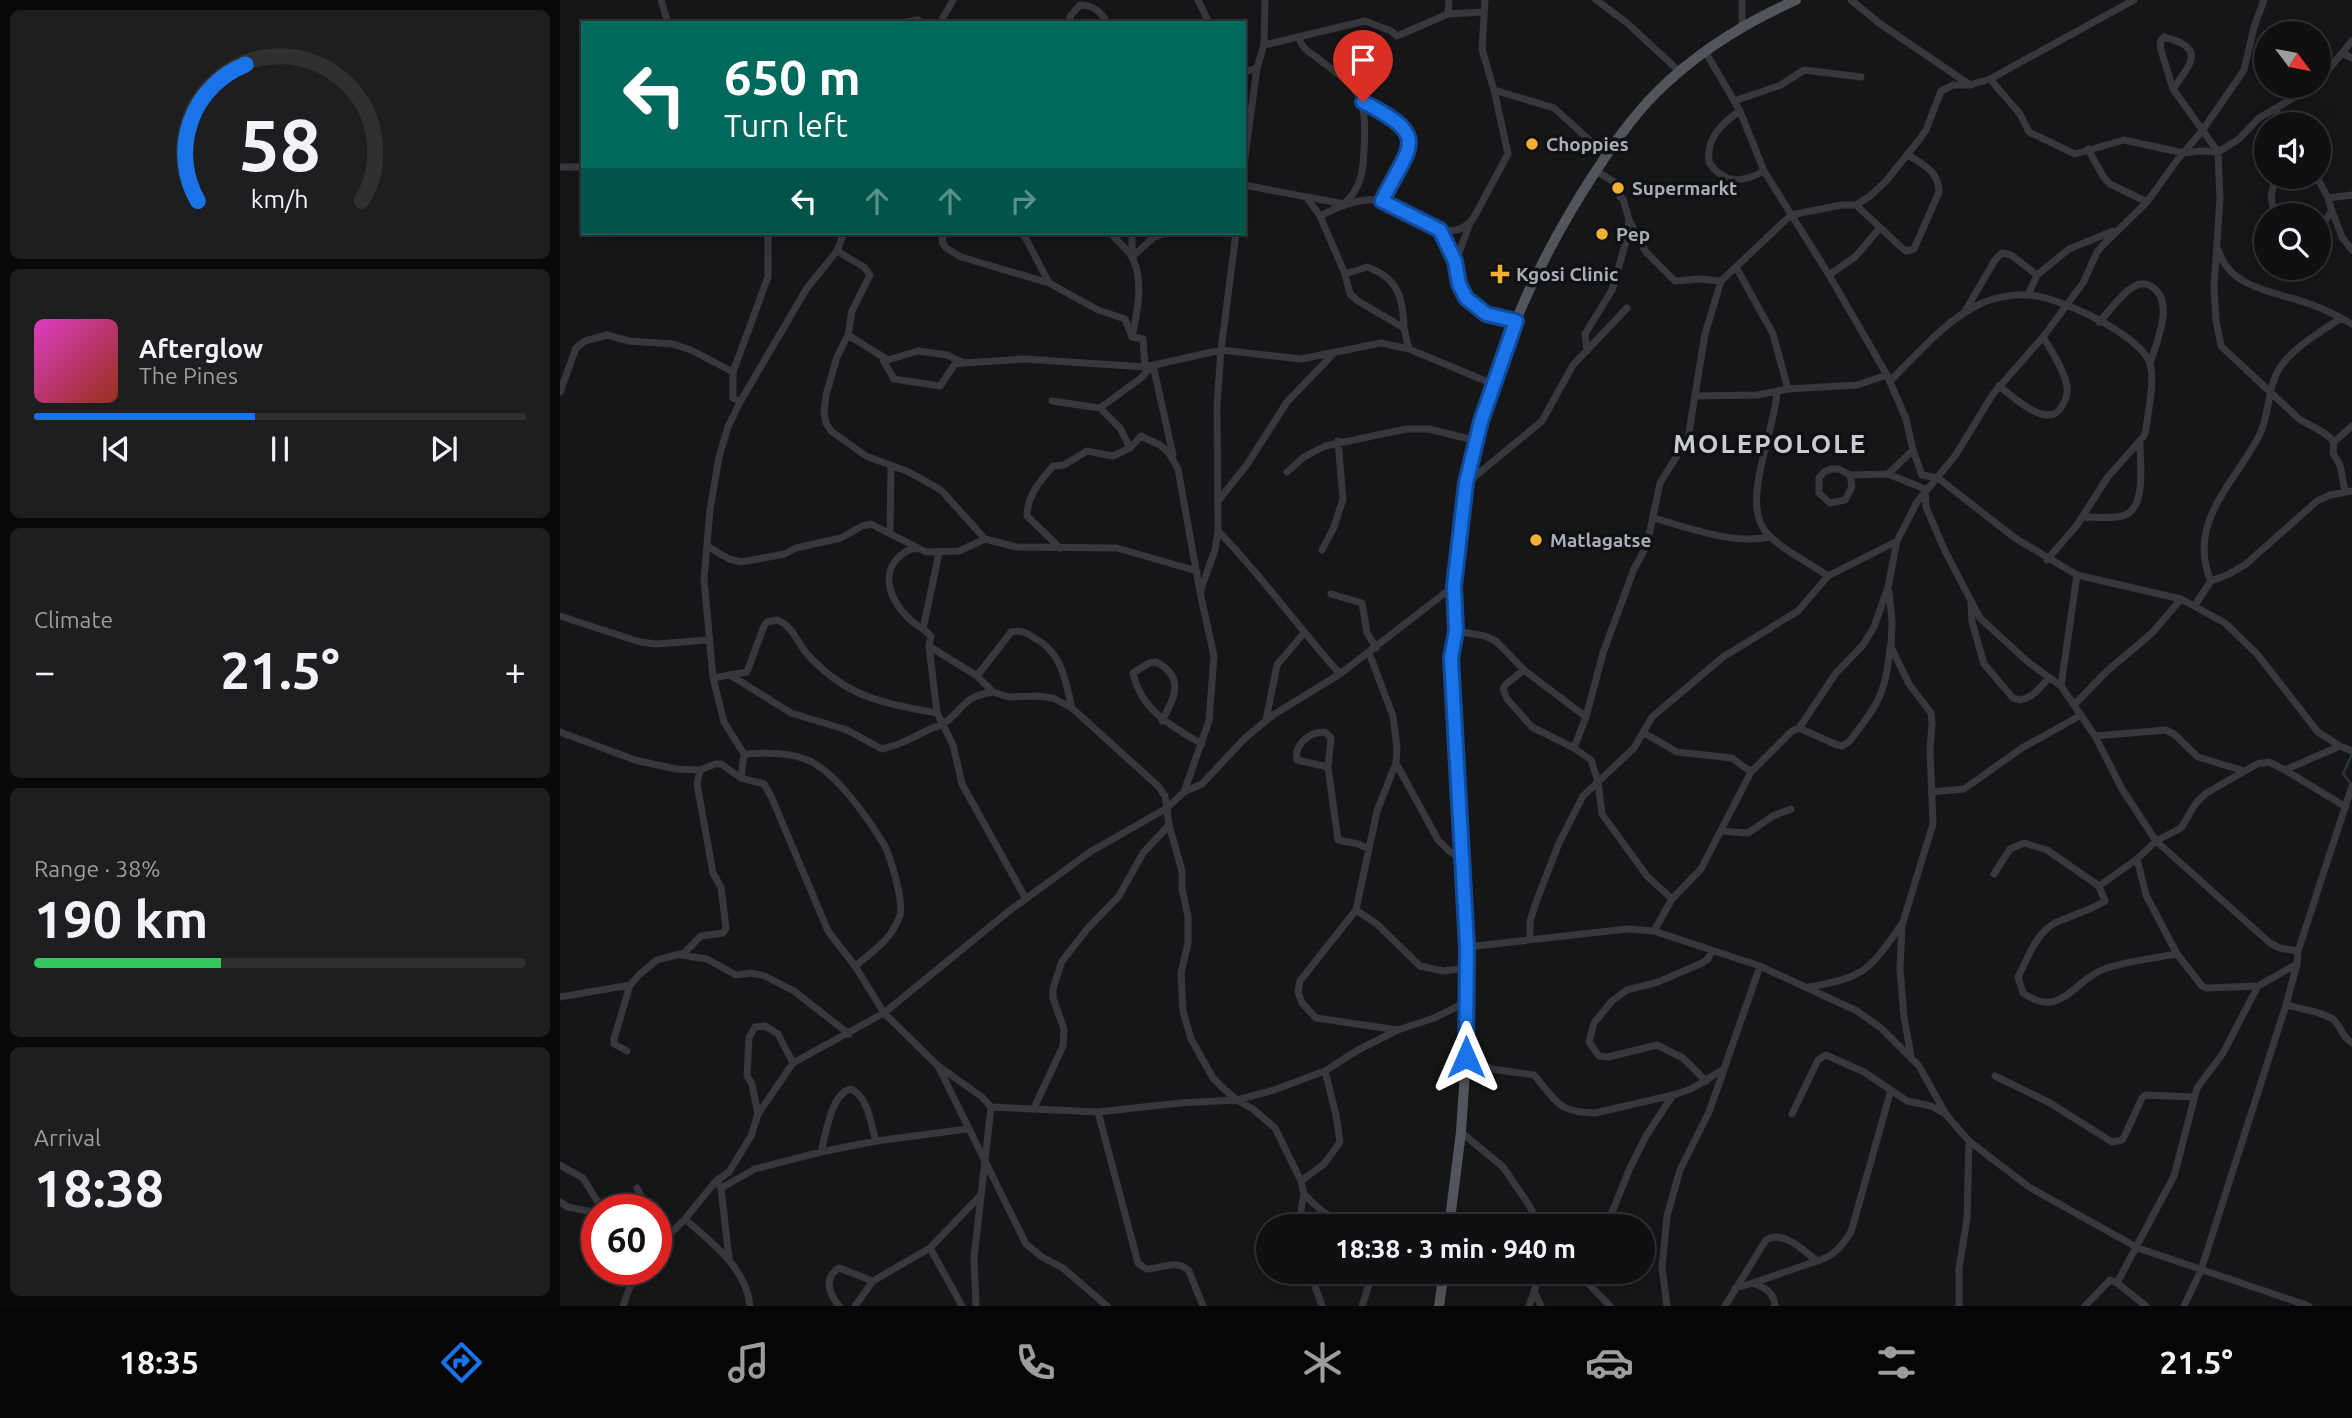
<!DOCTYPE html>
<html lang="en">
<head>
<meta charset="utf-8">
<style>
  :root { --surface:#101012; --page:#1e1e20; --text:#f1f3f6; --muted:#9c9d9f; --line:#303032; --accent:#1a73e8 }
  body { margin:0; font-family:Ubuntu,sans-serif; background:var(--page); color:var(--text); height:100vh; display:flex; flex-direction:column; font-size:26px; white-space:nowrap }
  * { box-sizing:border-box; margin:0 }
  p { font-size:23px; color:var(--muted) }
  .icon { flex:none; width:38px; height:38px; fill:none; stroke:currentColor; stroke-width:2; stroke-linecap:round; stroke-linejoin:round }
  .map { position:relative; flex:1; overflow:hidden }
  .drawer { display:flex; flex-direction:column; gap:10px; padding:10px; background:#09090a; width:560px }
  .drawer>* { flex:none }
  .hud { position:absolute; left:21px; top:21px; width:665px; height:214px; border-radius:0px; box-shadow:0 7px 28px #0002,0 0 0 2px var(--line); background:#00695c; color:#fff; overflow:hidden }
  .needle { width:46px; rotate:122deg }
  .fabs { position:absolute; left:1694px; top:21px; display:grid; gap:14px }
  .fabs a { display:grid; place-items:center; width:77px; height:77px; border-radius:50%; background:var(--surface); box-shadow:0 7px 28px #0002,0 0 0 2px var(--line); font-size:35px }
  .speed { position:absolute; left:21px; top:1194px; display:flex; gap:14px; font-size:35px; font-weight:700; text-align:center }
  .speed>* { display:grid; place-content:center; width:91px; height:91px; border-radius:50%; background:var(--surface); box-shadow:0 7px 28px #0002,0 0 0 2px var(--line); line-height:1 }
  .speed .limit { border:10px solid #d22; background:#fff; color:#111 }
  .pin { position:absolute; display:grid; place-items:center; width:60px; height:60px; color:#fff; margin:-72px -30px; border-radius:50% 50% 50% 0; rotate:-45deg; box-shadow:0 0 7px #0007 }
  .pin .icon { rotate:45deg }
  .me { position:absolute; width:77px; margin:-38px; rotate:0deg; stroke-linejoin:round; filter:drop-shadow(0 0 5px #0008) }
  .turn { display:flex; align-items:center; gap:24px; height:147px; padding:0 28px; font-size:32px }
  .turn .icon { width:91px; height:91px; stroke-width:2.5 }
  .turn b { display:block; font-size:49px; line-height:60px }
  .lanes { display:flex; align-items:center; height:66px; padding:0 28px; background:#0003; justify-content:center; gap:35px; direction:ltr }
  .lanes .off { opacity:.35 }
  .big { font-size:52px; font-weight:700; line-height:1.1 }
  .drawer .widget { flex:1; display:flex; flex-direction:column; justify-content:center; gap:10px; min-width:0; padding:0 24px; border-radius:10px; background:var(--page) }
  .drawer .dial { align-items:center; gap:0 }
  .dial svg { height:182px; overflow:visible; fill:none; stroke:var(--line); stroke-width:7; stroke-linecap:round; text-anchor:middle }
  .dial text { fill:var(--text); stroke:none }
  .song { display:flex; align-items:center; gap:21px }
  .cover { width:84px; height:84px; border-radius:10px; background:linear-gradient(135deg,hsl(310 70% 55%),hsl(10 70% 35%)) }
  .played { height:7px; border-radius:4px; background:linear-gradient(90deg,var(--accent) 45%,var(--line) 45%) }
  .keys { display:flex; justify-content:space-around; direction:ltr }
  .heat { display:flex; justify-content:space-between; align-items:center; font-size:38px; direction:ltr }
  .charge { height:10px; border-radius:5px; background:linear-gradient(90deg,#34c759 38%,var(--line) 0) }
  .trip { position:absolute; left:696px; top:1214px; width:399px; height:70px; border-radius:35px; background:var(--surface); box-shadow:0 7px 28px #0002,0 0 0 2px var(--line); font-weight:700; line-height:70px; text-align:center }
  .tabs { display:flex; height:112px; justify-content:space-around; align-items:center; background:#060607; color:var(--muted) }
  .tabs .icon { width:49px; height:49px }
  .tabs .current { color:var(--accent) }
  .tabs b { font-size:32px; color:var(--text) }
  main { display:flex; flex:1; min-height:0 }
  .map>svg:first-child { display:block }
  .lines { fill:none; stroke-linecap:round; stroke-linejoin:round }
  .stream { stroke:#2c353c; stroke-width:2.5 }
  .minor { stroke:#37383d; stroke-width:7 }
  .major { stroke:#53555c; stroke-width:10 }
  .route-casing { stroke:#114b97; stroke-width:18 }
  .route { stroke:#1a73e8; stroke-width:12 }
  .poi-dot { fill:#f2b134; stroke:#111113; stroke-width:2.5 }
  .labels { text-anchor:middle; stroke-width:7; stroke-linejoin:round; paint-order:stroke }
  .poi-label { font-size:19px; font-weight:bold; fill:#a8adb8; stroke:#111113; text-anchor:start }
  .district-label { font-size:26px; font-weight:bold; letter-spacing:2px; fill:#c9ccd4; stroke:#111113 }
</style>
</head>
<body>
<main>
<section class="drawer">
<div class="widget dial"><svg viewBox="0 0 100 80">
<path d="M14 69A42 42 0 1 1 86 69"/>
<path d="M14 69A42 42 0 0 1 35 9" stroke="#1a73e8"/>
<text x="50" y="56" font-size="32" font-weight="700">58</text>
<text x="50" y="72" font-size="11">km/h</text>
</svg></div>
<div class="widget">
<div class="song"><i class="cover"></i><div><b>Afterglow</b><p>The Pines</p></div></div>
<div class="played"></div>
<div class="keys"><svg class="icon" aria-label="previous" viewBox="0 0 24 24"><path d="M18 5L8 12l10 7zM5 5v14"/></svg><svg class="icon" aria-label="pause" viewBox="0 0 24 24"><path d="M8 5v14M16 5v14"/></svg><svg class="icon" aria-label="next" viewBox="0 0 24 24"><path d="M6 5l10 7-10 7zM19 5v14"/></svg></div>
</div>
<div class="widget"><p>Climate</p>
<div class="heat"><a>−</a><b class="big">21.5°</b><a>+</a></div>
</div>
<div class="widget"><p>Range · 38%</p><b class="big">190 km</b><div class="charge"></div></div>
<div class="widget"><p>Arrival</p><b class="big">18:38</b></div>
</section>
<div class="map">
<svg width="1792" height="1306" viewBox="0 0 1792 1306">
  <rect width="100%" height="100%" fill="#161618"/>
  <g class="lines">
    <path class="stream" d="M1792 754 1783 774 1792 785"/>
    <path class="minor" d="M101 0 108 23
      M638 0 649 23
      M889 0 888 14 923 12
      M1036 0 1066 22 1120 72
      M1291 0 1319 23 1410 85 1430 79 1574 0
      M341 23 358 20 362 23
      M380 23 393 0
      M508 23 511 15 520 5C533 5 541 11 547 23
      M1182 25V0
      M704 45 805 21 831 31 837 36 888 14
      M1145 51 1180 111 1204 171 1269 275 1327 375 1346 419 1353 450 1362 475 1378 478 1455 538 1517 575 1621 599 1665 623 1697 654 1758 732 1780 746 1792 751
      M1782 53 1792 58
      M684 72 697 68
      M1430 79 1460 114 1469 132 1515 154 1564 140 1624 153 1640 151 1658 152 1679 139 1699 118 1754 86
      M1759 81 1792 41
      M1613 89C1631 63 1647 48 1604 37L1600 42 1601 50 1613 89 1658 152 1660 199 1654 287 1656 320 1661 346 1738 418C1750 427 1765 430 1774 442L1773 453 1780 465 1785 491
      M934 90 994 108 1046 155
      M1174 101 1221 85 1244 70 1301 77
      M803 102C871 137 851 144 822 201
      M1716 108 1721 124
      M1180 111C1162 123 1146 138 1149 162 1164 185 1182 183 1204 171
      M1528 149 1544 178 1550 184 1587 202
      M684 164 697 68 704 45 705 0
      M0 167H23
      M1757 177 1768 198 1772 211 1759 229
      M684 185 784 204C801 188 803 173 804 151 807 93 801 91 756 57 748 51 742 48 739 38
      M747 198 760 216 785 274 790 294 798 301 844 328 849 349
      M1768 198 1792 195
      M1296 205 1342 248 1346 251 1354 249 1379 192C1379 171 1363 165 1347 154
      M1772 211 1782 237 1792 250
      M1714 215 1711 195 1716 177
      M760 216C777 207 803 196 823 201 850 208 888 251 913 219L948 154 934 90 922 49 925 0
      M1069 220 1086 252 1115 281 1140 279 1161 281
      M880 231 896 261 899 284 906 298 926 314 956 321
      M284 233 277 251 247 288 180 402 168 427 159 457 150 510 144 579 153 678 164 722 184 754 181 778 204 784 211 796 268 931 295 966 324 1013 377 1065 422 1097 431 1107 414 1258 416 1306
      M383 233 382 242 386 248 401 257 489 283 538 310 565 319 572 337
      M463 233 489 283
      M572 233V256
      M1658 249C1669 289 1714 291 1747 303 1763 308 1778 316 1792 324
      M277 251 304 267 310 275 292 311 288 335 277 357 266 395 264 412 266 423 271 431 306 456 349 472 381 490 425 539 456 547 557 548 637 571
      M572 257 594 237 606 233
      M896 261 910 223
      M1176 267 1213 334 1228 389
      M785 274 807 267C838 278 843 297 844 328
      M1269 275 1295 257 1319 229
      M1477 275 1509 249 1553 231
      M1404 313 1435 260 1442 253 1451 255 1477 275 1468 295
      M1539 322C1550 311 1561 293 1575 286 1579 283 1586 283 1591 286 1616 301 1596 343 1590 364
      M288 335 328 360 358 351 387 355 404 363 465 359 585 367 661 350 741 359 821 343 849 349 933 384
      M1027 351 1025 334 1052 290 1065 245 1069 220 1063 199 1060 197 1059 185 1036 171
      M323 360 334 379 380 386 395 364 404 363
      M593 365 613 455
      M1330 381C1358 354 1384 321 1420 304 1432 298 1453 294 1467 295 1496 295 1582 335 1590 364 1595 380 1588 412 1586 429L1584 436 1547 478 1517 525 1487 560
      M1439 386C1453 397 1489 431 1502 406 1506 400 1508 393 1507 386 1503 368 1492 352 1483 337
      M1217 391C1216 428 1180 502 1206 532 1220 549 1250 563 1268 576
      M0 392 16 348 25 341 47 335 69 341 113 344 131 350 173 372
      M1135 396 1197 395 1228 389 1297 385 1327 375
      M492 401 540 408 581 378 593 365 585 367 583 339 572 337C577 313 584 283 573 259 568 249 557 242 551 233
      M180 402 173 398V372L208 277V233
      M540 408 560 428 570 448 581 436 600 445 609 453 618 469 640 592
      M1774 442 1792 426
      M727 472 744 457 765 446 846 429H869L917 441
      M1328 474 1353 450
      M1290 475 1292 487 1285 500 1270 503 1259 493V478L1264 472 1271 469H1279L1290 475 1328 474 1365 489 1366 507 1385 551 1420 618 1468 662 1501 686
      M907 483 982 421 1013 365 1067 308
      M658 501 686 466 727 402 775 352
      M1522 517C1535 517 1550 519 1562 516 1587 511 1580 463 1580 444
      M1094 518C1128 528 1175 545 1210 537
      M658 531C702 576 738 627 780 674
      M330 533 331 466
      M147 546 169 559 181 562 225 554 236 548 281 538 302 526 311 524 366 552 399 551 425 539
      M500 548 467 516C467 496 480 481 493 466L504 465 527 451 553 456 570 448
      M356 549 353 548C310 567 332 611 363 629L379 553
      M762 550 774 527 783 499 778 441
      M1517 575 1501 686 1535 736 1562 789 1596 841 1577 859 1586 895 1617 954
      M1651 581C1626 523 1674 484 1699 436 1710 415 1707 389 1719 369 1733 347 1761 332 1781 318
      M1329 592 1332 621 1331 647 1349 684 1371 713 1372 724 1370 750 1373 824 1342 925 1340 969 1344 1017 1351 1056
      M771 594 802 603 807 633 816 648
      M1411 603 1412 622 1424 664 1453 698C1468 705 1479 688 1489 678
      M1635 605 1651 581 1669 574 1686 564 1757 501 1770 495 1792 491
      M0 616 80 642 96 644 148 640
      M363 629 371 636 369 646 377 713 393 745 402 784 466 899
      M896 631 925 636 936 641 964 670 1026 717
      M369 646 417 676 433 692 449 697 478 696 493 698 512 708 598 786 605 796 609 825 622 871V888L628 917V943L621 973 623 1011 631 1039 653 1078 664 1089 677 1100 693 1109 715 1128 741 1181 744 1194 741 1209 742 1227
      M964 670 946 684 943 689 947 699 972 727 1014 748
      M170 675 231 713 287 730 322 749C340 745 352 738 368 730 373 727 379 727 383 724 405 709 400 697 433 692
      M417 676 451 632C460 630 465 632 473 637 502 652 505 679 512 708
      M153 678 187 672 204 626 207 622 217 620C233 625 238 645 249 656 288 698 323 703 377 713
      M1514 705 1547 671 1592 633 1621 599
      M706 720 717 665 743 634
      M602 721C614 699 626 677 596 662L589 663 573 673C581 710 612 727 642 744
      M1239 728 1277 745 1282 746 1289 742C1317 705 1326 695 1330 647
      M0 732 75 760 116 769 140 770 155 764H161L181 778
      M1084 733 1117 752 1172 758 1191 772
      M1535 736 1606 730 1614 734 1638 757 1684 771
      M184 754C207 753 230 751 252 762 278 776 308 818 323 843 330 854 344 902 340 915 332 939 314 951 295 966
      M836 763 878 840 889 851 902 859
      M768 767 737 760C734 744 749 732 765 732L771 738 768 767 778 840 798 844 809 849
      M1725 770 1786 807
      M624 792 649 721 654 656 640 592 655 550 658 531 657 405 661 350 676 233
      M1371 792 1404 789 1462 748 1521 715
      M1161 831 1188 833 1213 816 1231 809
      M1577 859 1539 886 1545 901C1529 911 1512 915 1495 923 1476 933 1468 958 1458 977L1463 993C1502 1021 1514 978 1547 968 1569 961 1594 958 1617 954L1642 986 1647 988 1698 986
      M1434 874 1450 849 1464 843 1487 850 1539 886
      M1112 899 1141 869 1191 772 1232 731 1239 728 1276 673 1303 645 1314 627 1328 587 1337 541 1357 502 1395 456 1433 394 1483 337 1523 283 1537 252 1544 244 1587 202 1618 159 1642 131 1684 70 1694 27 1704 0
      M796 910 817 811 836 763 837 748 833 716 809 653
      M1094 931 1112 899 1087 876 1042 814 1038 782 1031 760 1014 748 1026 717 1043 653 1074 569 1087 545 1100 483 1128 438 1145 334 1161 281 1231 215 1281 205H1296L1310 196 1326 181 1359 140 1366 130 1381 91 1393 85H1410
      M970 939V921L975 905 999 843 1023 796 1074 748 1092 717 1163 657 1238 611 1268 576 1337 541
      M907 947 1067 929 1094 931 1200 966 1297 1011 1321 1028 1359 1066 1387 1116 1409 1141 1469 1187 1578 1248 1749 1306
      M1738 951 1720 948 1710 943 1596 841 1621 828 1636 803 1645 794 1697 764 1709 762 1725 770 1780 746
      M121 955 147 959 176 975 191 973 205 976 234 991 289 1034
      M1249 987C1305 977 1309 971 1341 925
      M0 997 70 985
      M1726 1005C1738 1008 1767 1013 1775 1021 1782 1029 1782 1037 1792 1043
      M838 1030 756 1018 742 1003 738 992 740 981 796 910 817 924 860 966 883 971 907 968
      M67 1051 54 1044V1039L70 985 80 974 97 960 124 953 141 936 163 933 166 928 161 887 153 873 137 784 140 770
      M906 1057 932 1069 974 1075C997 1101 996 1112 1035 1113L1113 1095 1131 1089 1164 1069 1200 966
      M378 1066 466 1244 482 1257 503 1268 547 1306
      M1435 1076 1490 1103 1552 1142 1562 1140 1565 1135 1582 1098 1586 1095 1634 1097
      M1146 1081 1123 1058 1097 1045 1048 1057 1039 1056 1029 1042 1034 1023 1052 1001 1067 990 1098 982 1142 963 1148 959 1152 950
      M431 1107 538 1112 620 1103 677 1100 714 1090 765 1071 798 1050 838 1030 874 1018 907 1002
      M474 1108 503 1046 504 1029 493 998V989L502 961 528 928 559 896 583 853 609 825
      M538 1112 578 1263 586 1269C602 1269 616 1258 629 1271L643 1306
      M198 1114 192 1084 187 1076 189 1038 195 1027 205 1026 218 1034 233 1063
      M1232 1114 1258 1060 1266 1055 1304 1072 1347 1101 1371 1106 1387 1115
      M901 1132 943 1167 969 1205 980 1227
      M261 1152C266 1134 271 1093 291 1089 308 1096 311 1125 316 1141
      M0 1165 23 1178 42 1209
      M156 1181 161 1188 195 1169 261 1152 316 1141 407 1129
      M741 1181 764 1164 780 1142 776 1115 765 1071
      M77 1188 88 1209
      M161 1188 169 1259
      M744 1194C753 1203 763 1214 776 1219 791 1224 806 1214 820 1227
      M0 1202 8 1207 37 1213
      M125 1219C152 1243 186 1267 190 1306
      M1046 1227 1070 1168 1086 1136 1113 1095
      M96 1228 109 1235
      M96 1248 125 1219 156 1181 169 1172 191 1136 198 1114 233 1063 324 1013 449 911 530 852 607 808 624 792 642 784 685 738 713 715 780 674 894 586
      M370 1248 402 1306
      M750 1272 762 1306
      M1017 1272 1050 1306
      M1193 1283 1257 1261
      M1557 1283 1586 1306
      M1175 1288 1193 1283C1205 1288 1214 1292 1215 1306
      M975 1293 981 1306
      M63 1306 71 1284 81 1269
      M279 1306C269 1293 263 1278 279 1268L313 1281
      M295 1306 313 1281 370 1248 420 1196
      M802 1306 813 1272
      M969 1306 981 1272
      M1107 1306 1102 1268 1107 1216 1120 1170 1149 1112 1164 1070
      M1165 1306 1206 1240C1223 1229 1244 1251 1257 1261 1273 1257 1282 1246 1291 1232L1331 1090
      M1399 1306V1268L1407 1219 1409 1141
      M1525 1306 1550 1280 1557 1283 1614 1176 1637 1088 1663 1053 1698 986 1737 964
      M1624 1306 1641 1270 1726 1005 1737 964 1738 951 1792 786"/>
    <path class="major" d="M889 1227 901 1132 906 1057 907 1002V947L891 658C893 649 895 640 896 631 897 616 893 600 894 584 895 551 900 517 906 484 927 375 972 270 1032 177 1051 148 1071 118 1096 93 1136 53 1184 23 1236 0
      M879 1306 884 1272"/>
  </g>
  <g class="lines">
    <g class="route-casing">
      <path id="route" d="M803 102C872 137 850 144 822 201L880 230 895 261 899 284 906 298 926 314 956 321 921 421 906 483 894 586 896 631 891 658 907 947 906 1057"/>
    </g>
    <use href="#route" class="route"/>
  </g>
  <g class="poi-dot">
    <circle cx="972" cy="144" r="7"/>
    <circle cx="1058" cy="188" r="7"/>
    <circle cx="1042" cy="234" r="7"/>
    <path d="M936.5 263.5h7v7h7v7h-7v7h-7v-7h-7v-7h7z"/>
    <circle cx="976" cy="540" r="7"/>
  </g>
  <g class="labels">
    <g class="poi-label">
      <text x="986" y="151">Choppies</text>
      <text x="1072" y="195">Supermarkt</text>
      <text x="1056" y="241">Pep</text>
      <text x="956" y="281">Kgosi Clinic</text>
      <text x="990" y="547">Matlagatse</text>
    </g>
    <g class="district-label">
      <text x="1210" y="453">MOLEPOLOLE</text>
    </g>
  </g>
</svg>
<div class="fabs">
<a><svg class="needle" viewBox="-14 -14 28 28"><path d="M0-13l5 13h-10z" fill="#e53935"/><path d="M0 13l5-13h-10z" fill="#9c9d9f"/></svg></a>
<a><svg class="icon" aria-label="sound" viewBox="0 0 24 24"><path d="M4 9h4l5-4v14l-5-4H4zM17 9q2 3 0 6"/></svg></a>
<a><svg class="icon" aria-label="search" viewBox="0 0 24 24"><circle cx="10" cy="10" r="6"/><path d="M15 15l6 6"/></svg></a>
</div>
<div class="speed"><div class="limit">60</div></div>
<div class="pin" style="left:803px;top:102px;background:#d93025"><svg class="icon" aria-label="arrive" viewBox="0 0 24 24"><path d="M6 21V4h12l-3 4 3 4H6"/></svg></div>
<svg class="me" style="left:906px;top:1057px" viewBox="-20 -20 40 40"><path d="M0-17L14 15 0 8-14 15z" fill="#1a73e8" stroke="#fff" stroke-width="4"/></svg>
<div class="trip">18:38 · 3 min · 940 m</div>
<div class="hud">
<div class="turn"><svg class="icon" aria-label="left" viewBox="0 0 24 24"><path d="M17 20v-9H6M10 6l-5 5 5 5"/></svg><div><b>650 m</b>Turn left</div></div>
<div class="lanes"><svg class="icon" aria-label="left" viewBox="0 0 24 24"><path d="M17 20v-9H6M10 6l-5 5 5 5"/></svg><svg class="icon off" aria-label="ahead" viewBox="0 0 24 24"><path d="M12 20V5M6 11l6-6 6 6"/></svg><svg class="icon off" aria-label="ahead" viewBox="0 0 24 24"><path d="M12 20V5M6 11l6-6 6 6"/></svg><svg class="icon off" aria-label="right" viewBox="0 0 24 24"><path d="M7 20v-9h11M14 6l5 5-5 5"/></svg></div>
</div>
</div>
</main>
<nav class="tabs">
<b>18:35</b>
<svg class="icon current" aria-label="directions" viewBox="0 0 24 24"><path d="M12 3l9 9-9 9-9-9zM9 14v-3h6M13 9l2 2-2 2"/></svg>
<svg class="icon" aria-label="music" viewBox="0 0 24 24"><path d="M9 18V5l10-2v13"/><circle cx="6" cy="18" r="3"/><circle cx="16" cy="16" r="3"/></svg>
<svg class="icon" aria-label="phone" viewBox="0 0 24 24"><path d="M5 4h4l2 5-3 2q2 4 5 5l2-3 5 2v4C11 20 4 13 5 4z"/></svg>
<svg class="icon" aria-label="climate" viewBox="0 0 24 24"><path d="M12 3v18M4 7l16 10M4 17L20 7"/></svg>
<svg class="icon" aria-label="car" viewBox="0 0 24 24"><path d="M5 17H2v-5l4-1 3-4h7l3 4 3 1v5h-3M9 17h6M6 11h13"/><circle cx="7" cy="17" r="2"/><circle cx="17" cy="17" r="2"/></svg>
<svg class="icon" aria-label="filters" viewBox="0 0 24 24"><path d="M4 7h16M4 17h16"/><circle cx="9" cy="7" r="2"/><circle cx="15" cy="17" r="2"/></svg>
<b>21.5°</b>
</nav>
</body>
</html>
